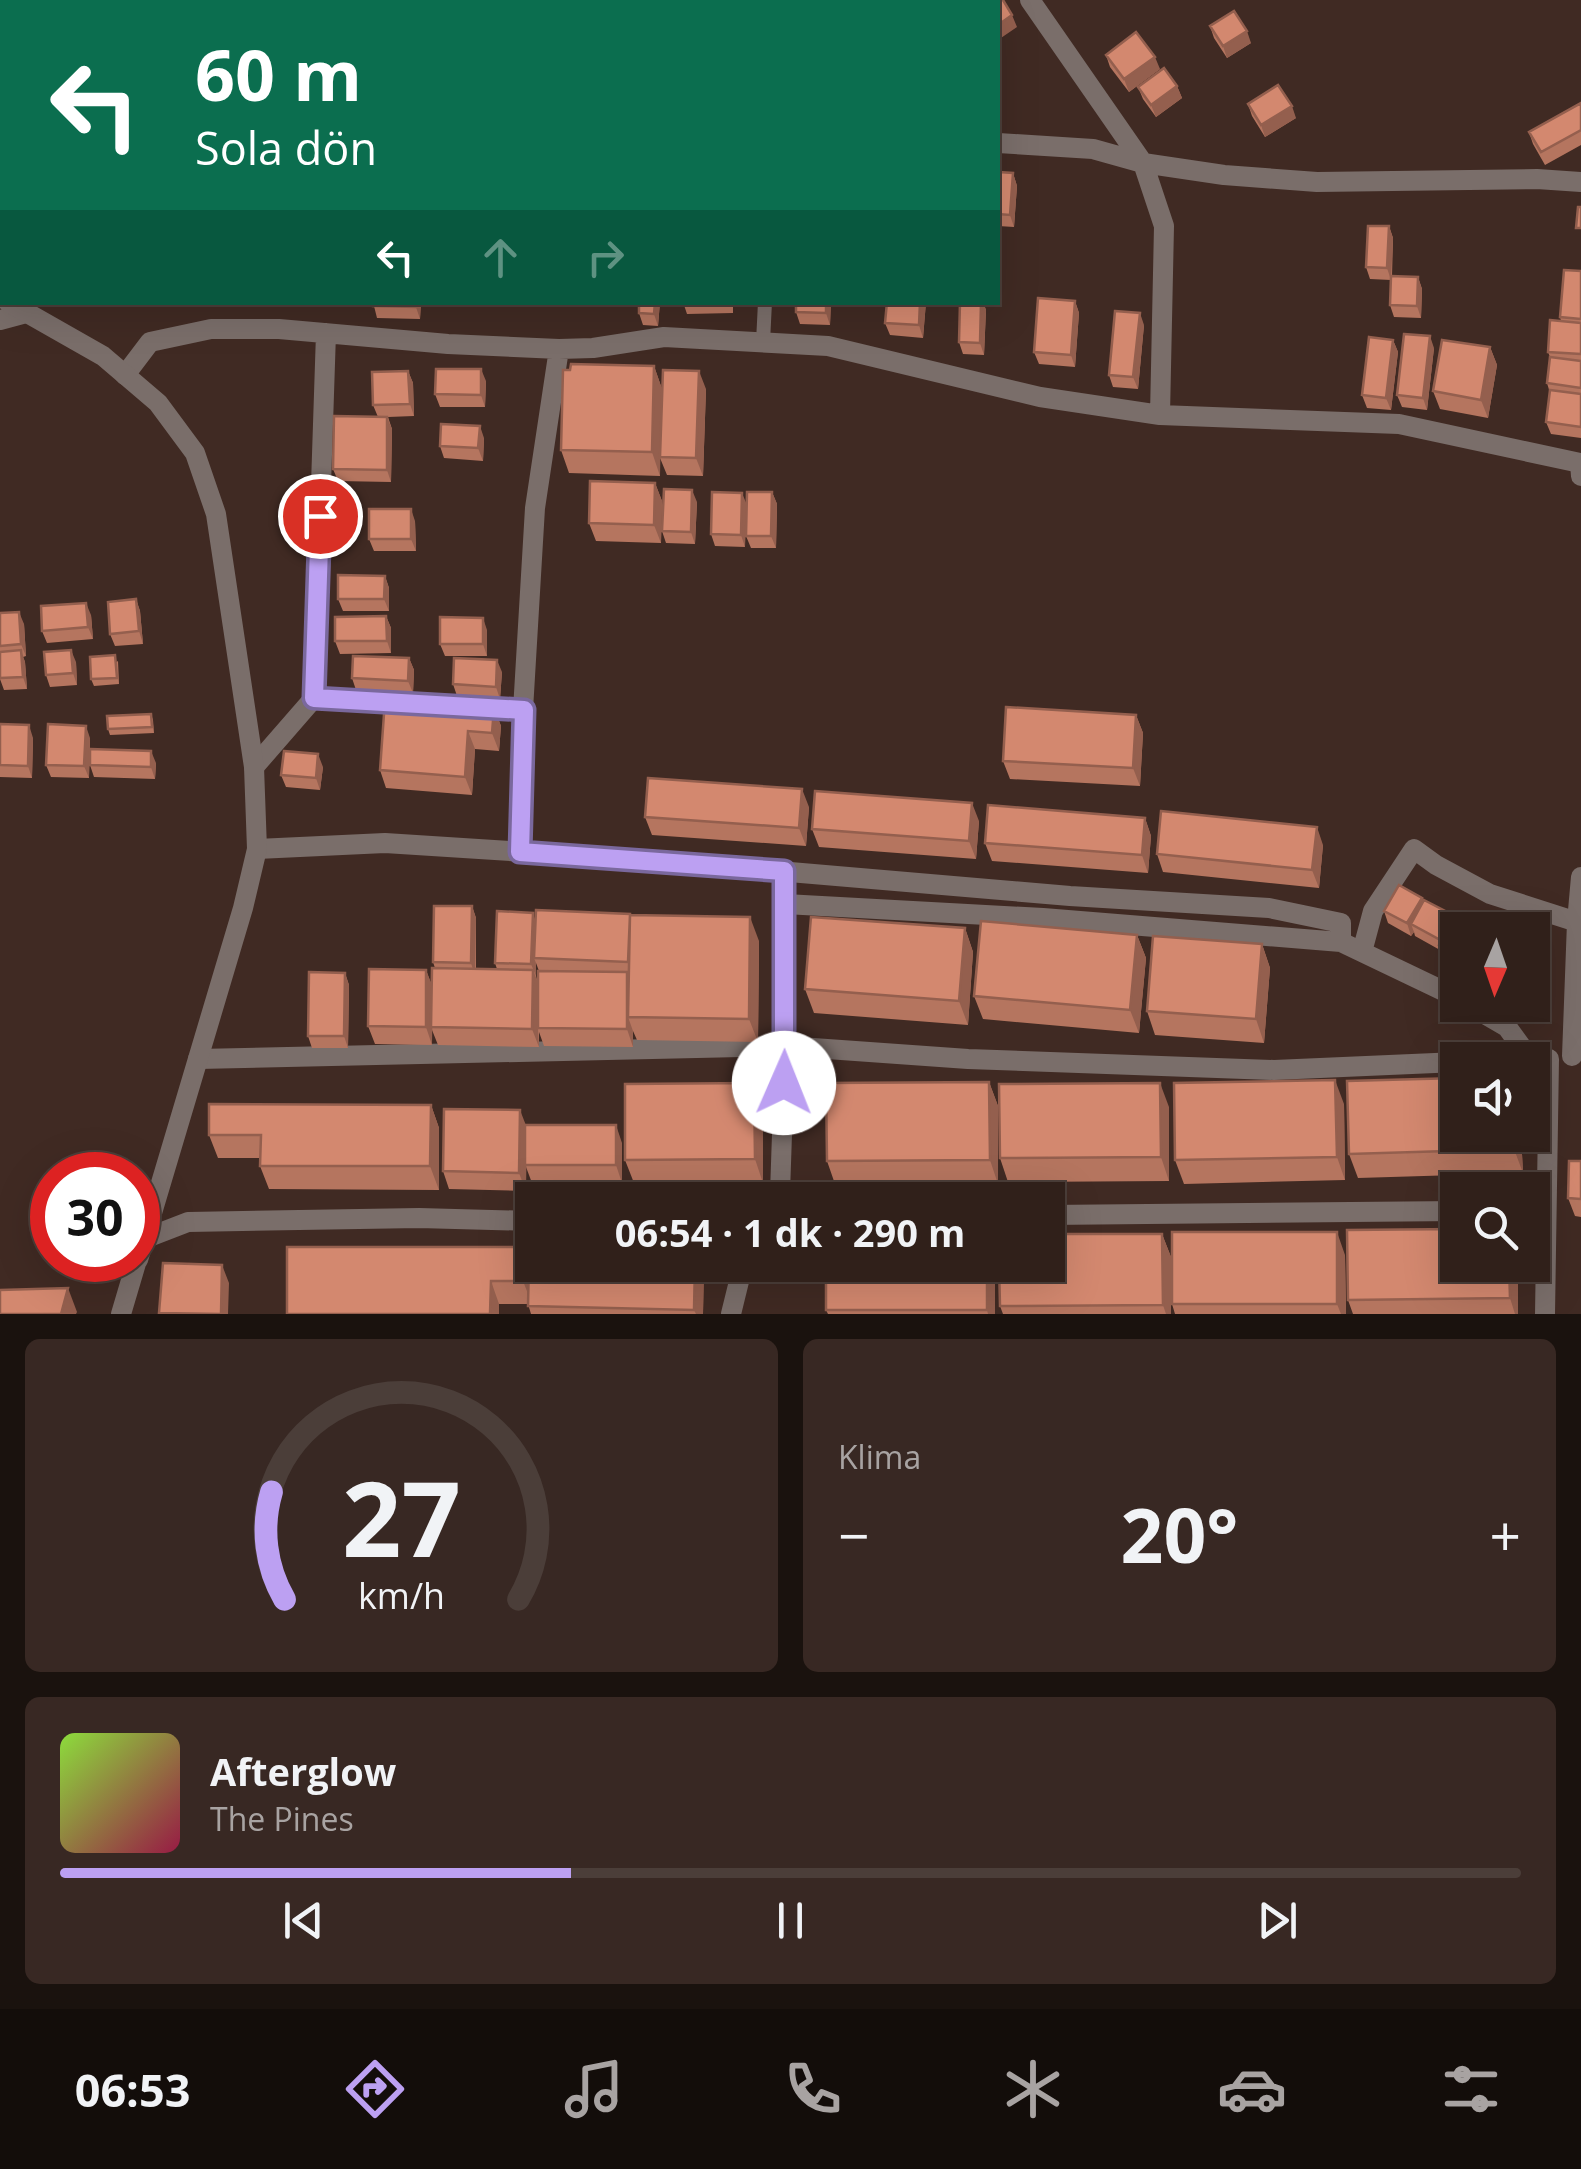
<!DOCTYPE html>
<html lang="tr">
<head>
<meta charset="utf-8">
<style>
  :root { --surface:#30201a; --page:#382823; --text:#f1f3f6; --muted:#a8a3a2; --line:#4b3e39; --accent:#bca0f2 }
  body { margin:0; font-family:"Open Sans",sans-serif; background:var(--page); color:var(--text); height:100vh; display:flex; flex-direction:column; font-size:38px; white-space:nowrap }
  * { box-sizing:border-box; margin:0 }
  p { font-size:32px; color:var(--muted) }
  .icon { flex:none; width:55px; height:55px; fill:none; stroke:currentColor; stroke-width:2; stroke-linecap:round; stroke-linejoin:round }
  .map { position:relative; height:1314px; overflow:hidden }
  .drawer { display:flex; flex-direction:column; gap:25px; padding:25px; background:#1a120e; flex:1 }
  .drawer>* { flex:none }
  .hud { position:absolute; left:0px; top:0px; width:1000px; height:305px; box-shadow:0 10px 40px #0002,0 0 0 2px var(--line); background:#0b6e4f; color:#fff; overflow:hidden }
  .needle { width:65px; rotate:182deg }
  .tools { position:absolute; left:1440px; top:912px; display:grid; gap:20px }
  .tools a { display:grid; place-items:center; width:110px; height:110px; border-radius:0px; background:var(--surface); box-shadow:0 10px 40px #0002,0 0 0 2px var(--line); font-size:50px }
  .speed { position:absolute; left:30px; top:1152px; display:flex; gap:20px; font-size:50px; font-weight:700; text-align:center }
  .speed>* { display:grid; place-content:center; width:130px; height:130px; border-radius:50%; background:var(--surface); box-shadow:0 10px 40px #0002,0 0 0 2px var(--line); line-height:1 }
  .speed .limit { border:15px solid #d22; background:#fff; color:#111 }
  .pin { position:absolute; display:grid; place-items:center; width:85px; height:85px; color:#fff; margin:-42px; border:5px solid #fff; border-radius:50%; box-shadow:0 2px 10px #0007 }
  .me { position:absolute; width:110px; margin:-55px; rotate:1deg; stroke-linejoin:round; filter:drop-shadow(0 0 8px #0008) }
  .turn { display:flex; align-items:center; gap:35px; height:210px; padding:0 30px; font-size:45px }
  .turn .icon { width:130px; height:130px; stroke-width:2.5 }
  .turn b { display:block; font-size:70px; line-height:85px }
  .lanes { display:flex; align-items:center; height:95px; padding:0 30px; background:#0003; justify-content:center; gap:50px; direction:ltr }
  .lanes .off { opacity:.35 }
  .big { font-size:75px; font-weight:700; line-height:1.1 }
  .drawer .tile { flex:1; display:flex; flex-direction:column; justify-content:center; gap:15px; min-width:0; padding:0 35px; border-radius:15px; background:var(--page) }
  .drawer .dial { align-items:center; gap:0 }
  .dial svg { height:260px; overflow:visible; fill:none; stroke:var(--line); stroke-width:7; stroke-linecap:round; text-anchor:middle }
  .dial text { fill:var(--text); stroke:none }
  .song { display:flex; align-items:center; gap:30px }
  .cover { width:120px; height:120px; border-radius:15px; background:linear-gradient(135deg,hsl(90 70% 55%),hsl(340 70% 35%)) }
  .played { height:10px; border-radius:5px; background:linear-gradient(90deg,var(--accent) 35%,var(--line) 35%) }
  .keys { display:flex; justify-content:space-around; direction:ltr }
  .heat { display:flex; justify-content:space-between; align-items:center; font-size:55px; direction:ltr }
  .drawer .tiles { flex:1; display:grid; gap:25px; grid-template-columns:1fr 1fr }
  .tile:last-child { grid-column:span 2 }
  .trip { position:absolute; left:515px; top:1182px; width:550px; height:100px; border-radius:0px; background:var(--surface); box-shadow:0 10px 40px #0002,0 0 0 2px var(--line); font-weight:700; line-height:100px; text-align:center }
  .tabs { display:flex; height:160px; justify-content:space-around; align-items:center; background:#130d0a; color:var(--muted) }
  .tabs .icon { width:70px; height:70px }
  .tabs .active { color:var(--accent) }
  .tabs b { font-size:45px; color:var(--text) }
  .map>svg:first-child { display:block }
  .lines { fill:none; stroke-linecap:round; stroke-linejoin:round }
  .service { stroke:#7a6e6a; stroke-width:14 }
  .minor { stroke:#7a6e6a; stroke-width:20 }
  .tertiary { stroke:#7a6e6a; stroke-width:20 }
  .wall { fill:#b5755f; fill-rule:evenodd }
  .shaded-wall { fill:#945f4e }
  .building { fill:#d3886f; stroke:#945f4e; stroke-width:2.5 }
  .route-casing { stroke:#7a689d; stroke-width:25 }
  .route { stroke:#bca0f2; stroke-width:18 }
</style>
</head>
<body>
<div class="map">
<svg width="1581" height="1314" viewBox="0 0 1581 1314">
  <rect width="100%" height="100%" fill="#402a23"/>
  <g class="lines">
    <path class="service" d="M763 342 765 302"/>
    <path class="minor" d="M1030 0 1143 163 1164 226 1160 415
      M911 2 914 0
      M998 143 1093 149 1143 163 1224 175 1317 182 1537 179 1581 182
      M0 320 26 313
      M125 375 150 342 211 329H279L448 344 559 349 593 348 664 337 828 346 1040 397 1160 415 1399 424 1580 463 1581 476
      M314 698 326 333
      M471 707 523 710
      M254 767 314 698 412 703
      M257 849 385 843 650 860 1070 896 1269 908 1341 923V942
      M520 852 523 710 535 508 559 349
      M785 904 1043 918 1341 942 1458 998
      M1362 952 1373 911 1414 849 1436 865 1490 894 1577 922
      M1469 1005 1507 1027 1531 1060
      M1572 1056 1577 922 1581 877
      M198 1059 785 1046 968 1059 1274 1070 1458 1062
      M775 1200 780 1193 785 1046 783 871
      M1048 1215 1458 1211
      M144 1239 188 1222 419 1218 532 1221
      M731 1314 743 1265
      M1545 1314 1549 1059"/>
    <path class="tertiary" d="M8 302 103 356 158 403 195 453 216 514 254 767 257 849 243 908 138 1260
      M121 1314 137 1260"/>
  </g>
  <path class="wall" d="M1210 26 1251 43 1227 58 1214 38Z
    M1106 55 1160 69 1129 92 1110 67Z
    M1177 86 1182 98 1156 117 1143 99 1138 87Z
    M1581 103V145L1545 165 1533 144 1529 132Z
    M1248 104 1296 118 1265 137 1252 116Z
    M998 172 1013 173 1017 186 1014 227 998 226Z
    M1389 226 1393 238 1392 276 1418 277 1422 289 1421 318 1394 317 1390 305 1391 280 1370 279 1366 267Z
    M1581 271V438L1551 434 1546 422 1550 393 1547 383 1550 357 1548 352 1561 321 1560 317Z
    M1075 301 1079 313 1075 367 1039 364 1034 352Z
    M373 302H421L420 319 377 318Z
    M639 302H660L658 326 643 325 639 313Z
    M683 302H733V313L687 314Z
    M796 302H831L830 325 800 324 796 312Z
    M926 302 923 338 890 335 885 323Z
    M960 302H983L986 310 984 355 963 354 959 342Z
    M1144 325 1138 389 1113 387 1109 375Z
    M1393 340 1398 352 1391 410 1367 408 1362 395Z
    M1490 347 1497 365 1488 418 1440 409 1433 391Z
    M1434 348 1427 410 1402 407 1397 395Z
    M654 366 662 389H706L703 476 667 475 660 458V476L569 473 561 450Z
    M408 371 413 383 414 416 388 417 392 429 391 482 338 481 333 469 378 417 373 405Z
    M486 381 485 407H440L435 394Z
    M484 438 483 461 444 458 440 446Z
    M655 483 662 501 661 543 596 541 589 523Z
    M772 492 777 504 776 548H751L746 536Z
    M742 493 745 547 715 546 711 534Z
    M697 502 695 544 666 543 662 531Z
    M415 521 416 551H374L369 539Z
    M385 576 389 588V611H343L338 599Z
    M136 599 140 611 143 644 115 646 110 634Z
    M0 613 24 624 26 656 23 657 25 662 27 689 4 690 0 679Z
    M91 615 93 639 47 643 42 631Z
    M386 616 391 628V653L340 654 335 641Z
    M487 630V656H445L440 644Z
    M409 658 414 670 413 693 356 690 352 678Z
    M118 661 119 684 94 686 91 679Z
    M76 662 77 685 50 687 46 675Z
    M502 672 500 699 457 696 453 684Z
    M494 708 501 726 499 751 475 749 472 795 386 788 380 770Z
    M151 714 153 720 154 733 110 735 108 729Z
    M1136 715 1143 733 1140 786 1010 779 1003 761Z
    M0 724 33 738 32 778 0 777Z
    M90 738 89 778 51 777 46 765Z
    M156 763 155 779 94 777 90 765Z
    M323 767 320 790 286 787 281 775Z
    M809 807 806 846 652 835 645 817Z
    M1145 818 1151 836 1148 873 992 861 985 843Z
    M979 821 976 859 819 847 812 829Z
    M1323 845 1319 888 1163 872 1157 854Z
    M1422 898 1423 901 1458 930V965L1443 958 1440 950 1415 936 1414 932 1411 936 1388 923 1384 911Z
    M472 906 476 918V969H497L495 963 536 920 631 915 759 941 758 1042 637 1040 633 1031V1047L544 1046 539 1032V1047L438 1045 432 1030V1045L375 1044 368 1026 426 970 432 986 435 968 433 962ZM536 963 539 971 538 984 536 976Z
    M965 928 973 952 968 1025 814 1013 805 989Z
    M1137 935 1146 958 1139 1033 983 1019 974 996Z
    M1262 944 1270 968 1264 1043 1155 1035 1147 1011Z
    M345 973 349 985 348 1048H312L308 1036Z
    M989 1082 998 1106V1184H835L827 1161Z
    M754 1083 763 1107V1183H634L625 1160Z
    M1344 1104 1345 1180 1184 1184 1175 1160Z
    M431 1105 439 1128V1190L269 1189 260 1166 261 1158H218L209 1135Z
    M1169 1107V1181L1008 1182 1000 1158Z
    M526 1125 622 1143V1183H532L526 1167V1191L449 1189 443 1171Z
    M1458 1135H1521L1523 1173 1358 1178 1349 1154Z
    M1581 1161V1217L1575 1216 1568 1198Z
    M1162 1234 1171 1257V1314H1003L1000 1306Z
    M1345 1255 1346 1314H1175L1172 1304Z
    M529 1264 704 1265 703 1314H531L528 1304H499V1314H287Z
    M995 1265V1314H828L826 1310Z
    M1458 1265H1518V1314H1353L1348 1300Z"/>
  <path class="shaded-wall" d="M744 0H768L764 2H742Z
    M1012 15 1017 27 998 40V25Z
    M1247 31 1251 43 1227 58 1223 46Z
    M1155 57 1160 69 1129 92 1124 79Z
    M1177 86 1182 98 1156 117 1151 105Z
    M1292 106 1296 118 1265 137 1261 125Z
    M1013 173 1017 186 1014 227 1010 215Z
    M1389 226 1393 238 1391 280 1387 268Z
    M1418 277 1422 289 1421 318 1417 306Z
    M1075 301 1079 313 1075 367 1071 355Z
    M416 302H421L420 319 416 307Z
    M655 302H660L658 326 654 314Z
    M826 302H831L830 325 826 313Z
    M920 302H926L923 338 919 325Z
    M981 302H983L986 310 984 355 980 343Z
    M1140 313 1144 325 1138 389 1133 377Z
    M1430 336 1434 348 1427 410 1423 398Z
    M1393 340 1398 352 1391 410 1386 398Z
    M1490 347 1497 365 1488 418 1481 400Z
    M654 366 662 389 660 476 652 452Z
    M481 369 486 381 485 407 481 395Z
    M408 371 413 383 414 416 410 404Z
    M699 371 706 389 703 476 696 458Z
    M387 417 392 429 391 482 387 470Z
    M480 426 484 438 483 461 478 448Z
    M655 483 662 501 661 543 654 525Z
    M692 490 697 502 695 544 691 532Z
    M772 492 777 504 776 548 771 536Z
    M742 493 747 505 745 547 741 535Z
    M411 509 415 521 416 551 411 539Z
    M385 576 389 588V611L384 599Z
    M136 599 140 611 143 644 139 631Z
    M86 603 91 615 93 639 88 627Z
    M19 612 24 624 26 656 21 644Z
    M386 616 391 628V653L387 641Z
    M483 618 487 630V656L483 644Z
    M21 650 25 662 27 689 23 677Z
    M71 650 76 662 77 685 73 673Z
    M409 658 414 670 413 693 408 681Z
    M497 660 502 672 500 699 496 687Z
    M494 708 501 726 499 751 492 733Z
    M1136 715 1143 733 1140 786 1133 768Z
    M29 725 33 738 32 778 28 766Z
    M86 726 90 738 89 778 84 766Z
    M468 731 475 749 472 795 465 777Z
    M151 751 156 763 155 779 151 767Z
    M318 754 323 767 320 790 316 778Z
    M802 789 809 807 806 846 799 828Z
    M972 803 979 821 976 859 969 841Z
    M1145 818 1151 836 1148 873 1142 855Z
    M1317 827 1323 845 1319 888 1312 870Z
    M1422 898 1426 910 1411 924 1414 932 1411 936 1407 923Z
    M472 906 476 918 475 976 471 963Z
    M533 913 537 925 534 958 536 963V976L531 964Z
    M750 917 759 941 758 1042 749 1019Z
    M965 928 973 952 968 1025 959 1001Z
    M1137 935 1146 958 1139 1033 1130 1010Z
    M1262 944 1270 968 1264 1043 1256 1019Z
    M426 970 433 988 432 1045 426 1027Z
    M533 970 540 988 538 1028 539 1047 532 1029Z
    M627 972 634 990 628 1017 633 1031V1047L627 1029Z
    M345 973 349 985 348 1048 344 1036Z
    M1335 1080 1344 1104 1345 1180 1337 1157Z
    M989 1082 998 1106V1184L990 1160Z
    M754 1083 763 1107V1183L755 1159Z
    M1160 1083 1169 1107V1181L1161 1157Z
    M431 1105 439 1128V1190L430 1166Z
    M520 1110 527 1128 526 1191 519 1173Z
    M616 1125 622 1143V1183L616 1165Z
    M1514 1135H1521L1523 1173 1514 1149Z
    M1337 1232 1345 1255 1346 1314H1341L1337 1304Z
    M1162 1234 1171 1257V1314H1166L1163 1305Z
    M523 1247 532 1271V1304L523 1281Z
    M222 1265 229 1283 228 1314H221Z
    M695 1265H704L703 1314H696L694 1310Z
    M987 1265H995V1314H988L987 1310Z
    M1509 1265H1518V1314H1515L1510 1298Z
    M491 1281 499 1304V1314H490Z
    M68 1288 77 1312 76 1314H61Z"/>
  <path class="building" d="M934 0H974L970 2H935Z
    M988 0H1003L1012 15 998 25V2H985Z
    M1234 11 1247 31 1223 46 1210 26Z
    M1136 32 1155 57 1124 79 1106 55Z
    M1164 68 1177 86 1151 105 1138 87Z
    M1278 85 1292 106 1261 125 1248 104Z
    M1581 103V130L1541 152 1529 132Z
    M998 172 1013 173 1010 215 998 214Z
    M1578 207H1581V228H1576Z
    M1368 226H1389L1387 268 1366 267Z
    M1564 270 1581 271V319L1560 317Z
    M1391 276 1418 277 1417 306 1390 305Z
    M1038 298 1075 301 1071 355 1034 352Z
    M373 302H416V307L373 306Z
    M639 302H655L654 314 639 313Z
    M796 302H826V313L796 312Z
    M887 302H920L919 325 885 323Z
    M960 302H981L980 343 959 342Z
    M1115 311 1140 313 1133 377 1109 375Z
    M1550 320 1581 323V354L1548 352Z
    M1404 334 1430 336 1423 398 1397 395Z
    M1369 337 1393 340 1386 398 1362 395Z
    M1442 340 1490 347 1481 400 1433 391Z
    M1550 357 1581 361V388L1547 383Z
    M571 364 654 366 652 452 561 450 563 370H570Z
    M436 369H481V395L435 394Z
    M663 370 699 371 696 458 660 457Z
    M408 371 410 404 373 405 372 372Z
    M1550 390 1581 394V427L1546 422Z
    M334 416 387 417V470L333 469Z
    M441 424 480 426 478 448 440 446Z
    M590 481 655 483 654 525 589 523Z
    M664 489 692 490 691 532 662 531Z
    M712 492 742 493 741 535 711 534Z
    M747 492H772L771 536H746Z
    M369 509H411V539H369Z
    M338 575 385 576 384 599H338Z
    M136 599 139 631 110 634 108 602Z
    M86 603 88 627 42 631 41 606Z
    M19 612 21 644 0 646V613Z
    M386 616 387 641H335V617Z
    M440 617 483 618V644H440Z
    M21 650 23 677 0 678V652Z
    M71 650 73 673 46 675 44 652Z
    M115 655 117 678 91 679 90 657Z
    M353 656 409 658 408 681 352 678Z
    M454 658 497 660 496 687 453 684Z
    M385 700 494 708 492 733 468 731 465 777 380 770Z
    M1006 707 1136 715 1133 768 1003 761Z
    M151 714 152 727 108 729 107 716Z
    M0 724 29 725 28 766 0 765Z
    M48 724 86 726 84 766 46 765Z
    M90 749 151 751V767L90 765Z
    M284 751 318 754 316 778 281 775Z
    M648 778 802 789 799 828 645 817Z
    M815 791 972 803 969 841 812 829Z
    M988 805 1145 818 1142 855 985 843Z
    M1161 811 1317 827 1312 870 1157 854Z
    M1399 885 1422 898 1407 923 1384 911Z
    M1424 900 1480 929 1458 930V956L1439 945 1442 941 1411 924Z
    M434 906H472L471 963 433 962Z
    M536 910 630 914 628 962 534 958Z
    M497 911 533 913 531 964 495 963Z
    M630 915 750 917 749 1019 628 1017Z
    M811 917 965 928 959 1001 805 989Z
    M981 921 1137 935 1130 1010 974 996Z
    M1153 936 1262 944 1256 1019 1147 1011Z
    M432 968 533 970 532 1029 431 1027Z
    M369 969 426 970V1027L368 1026Z
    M538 971 627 972V1029L538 1028Z
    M309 972 345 973 344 1036H308Z
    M1458 1078V1135H1514V1149L1349 1154 1347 1081Z
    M1335 1080 1337 1157 1175 1160 1174 1083Z
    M989 1082 990 1160 827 1161 826 1083Z
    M754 1083 755 1159 625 1160V1084Z
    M1160 1083 1161 1157 1000 1158 999 1084Z
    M209 1104 431 1105 430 1166H260L261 1135H209Z
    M444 1109 520 1110 519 1173 443 1171Z
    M525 1125H616V1165H525Z
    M1569 1161H1581V1199L1568 1198Z
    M530 1217H532V1265H695L694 1310 528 1306Z
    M1458 1229V1265H1509L1510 1298 1348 1300 1347 1230Z
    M1172 1232H1337V1304H1172Z
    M1048 1234H1162L1163 1305 1000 1306 999 1265H1048Z
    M287 1247H523V1281H491L490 1314H287Z
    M163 1263 222 1265 221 1314 159 1313Z
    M826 1265H987V1310H826Z
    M68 1288 61 1314H0V1290Z"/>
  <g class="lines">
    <g class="route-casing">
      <path id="route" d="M320 516 314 698 524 710 520 852 784 871V1083"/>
    </g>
    <use href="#route" class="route"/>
  </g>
</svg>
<div class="tools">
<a><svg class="needle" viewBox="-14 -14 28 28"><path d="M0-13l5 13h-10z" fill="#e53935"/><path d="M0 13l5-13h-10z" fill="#a8a3a2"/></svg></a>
<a><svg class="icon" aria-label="sound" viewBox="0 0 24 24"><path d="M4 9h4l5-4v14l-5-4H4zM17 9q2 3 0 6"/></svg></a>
<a><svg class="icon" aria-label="search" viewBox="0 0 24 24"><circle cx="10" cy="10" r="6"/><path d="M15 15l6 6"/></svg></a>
</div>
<div class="speed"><div class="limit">30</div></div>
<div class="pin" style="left:320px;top:516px;background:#d93025"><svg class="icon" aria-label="arrive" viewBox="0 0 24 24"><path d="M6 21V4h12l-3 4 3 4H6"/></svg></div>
<svg class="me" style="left:784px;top:1083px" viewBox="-20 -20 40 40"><circle r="19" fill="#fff"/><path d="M0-13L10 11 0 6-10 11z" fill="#bca0f2"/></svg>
<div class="trip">06:54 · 1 dk · 290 m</div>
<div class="hud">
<div class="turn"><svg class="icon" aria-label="left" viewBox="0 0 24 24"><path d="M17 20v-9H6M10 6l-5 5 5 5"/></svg><div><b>60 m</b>Sola dön</div></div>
<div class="lanes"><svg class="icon" aria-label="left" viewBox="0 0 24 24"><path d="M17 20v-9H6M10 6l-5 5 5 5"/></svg><svg class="icon off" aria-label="ahead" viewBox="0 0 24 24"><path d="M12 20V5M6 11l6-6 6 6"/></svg><svg class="icon off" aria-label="right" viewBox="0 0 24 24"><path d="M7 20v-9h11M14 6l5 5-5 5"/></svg></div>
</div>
</div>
<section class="drawer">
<div class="tiles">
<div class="tile dial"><svg viewBox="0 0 100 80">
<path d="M14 69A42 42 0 1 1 86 69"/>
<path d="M14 69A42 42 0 0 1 10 36" stroke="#bca0f2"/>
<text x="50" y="56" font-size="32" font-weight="700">27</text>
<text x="50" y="72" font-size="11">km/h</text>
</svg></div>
<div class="tile"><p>Klima</p>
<div class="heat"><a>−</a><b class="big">20°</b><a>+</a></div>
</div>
<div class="tile">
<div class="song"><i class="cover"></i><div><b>Afterglow</b><p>The Pines</p></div></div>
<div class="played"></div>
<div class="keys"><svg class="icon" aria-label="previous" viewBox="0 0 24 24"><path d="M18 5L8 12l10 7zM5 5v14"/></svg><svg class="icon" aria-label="pause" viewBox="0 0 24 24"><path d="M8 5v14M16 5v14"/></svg><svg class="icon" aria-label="next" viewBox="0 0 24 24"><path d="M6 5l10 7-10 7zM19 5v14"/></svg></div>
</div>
</div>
</section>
<nav class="tabs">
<b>06:53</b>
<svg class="icon active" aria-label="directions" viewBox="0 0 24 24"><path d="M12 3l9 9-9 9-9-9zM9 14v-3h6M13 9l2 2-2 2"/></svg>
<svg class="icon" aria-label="music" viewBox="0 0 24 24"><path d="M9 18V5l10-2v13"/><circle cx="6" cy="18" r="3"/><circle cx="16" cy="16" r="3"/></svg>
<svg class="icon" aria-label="phone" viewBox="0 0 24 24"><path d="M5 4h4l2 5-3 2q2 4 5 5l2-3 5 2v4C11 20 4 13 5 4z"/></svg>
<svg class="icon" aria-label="climate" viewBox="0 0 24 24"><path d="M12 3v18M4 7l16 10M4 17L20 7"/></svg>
<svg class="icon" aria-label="car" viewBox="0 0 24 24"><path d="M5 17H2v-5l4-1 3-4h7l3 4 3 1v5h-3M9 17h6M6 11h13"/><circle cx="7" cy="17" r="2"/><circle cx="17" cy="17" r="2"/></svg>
<svg class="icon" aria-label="filters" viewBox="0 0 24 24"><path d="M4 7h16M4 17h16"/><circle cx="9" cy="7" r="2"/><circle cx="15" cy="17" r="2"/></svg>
</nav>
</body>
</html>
